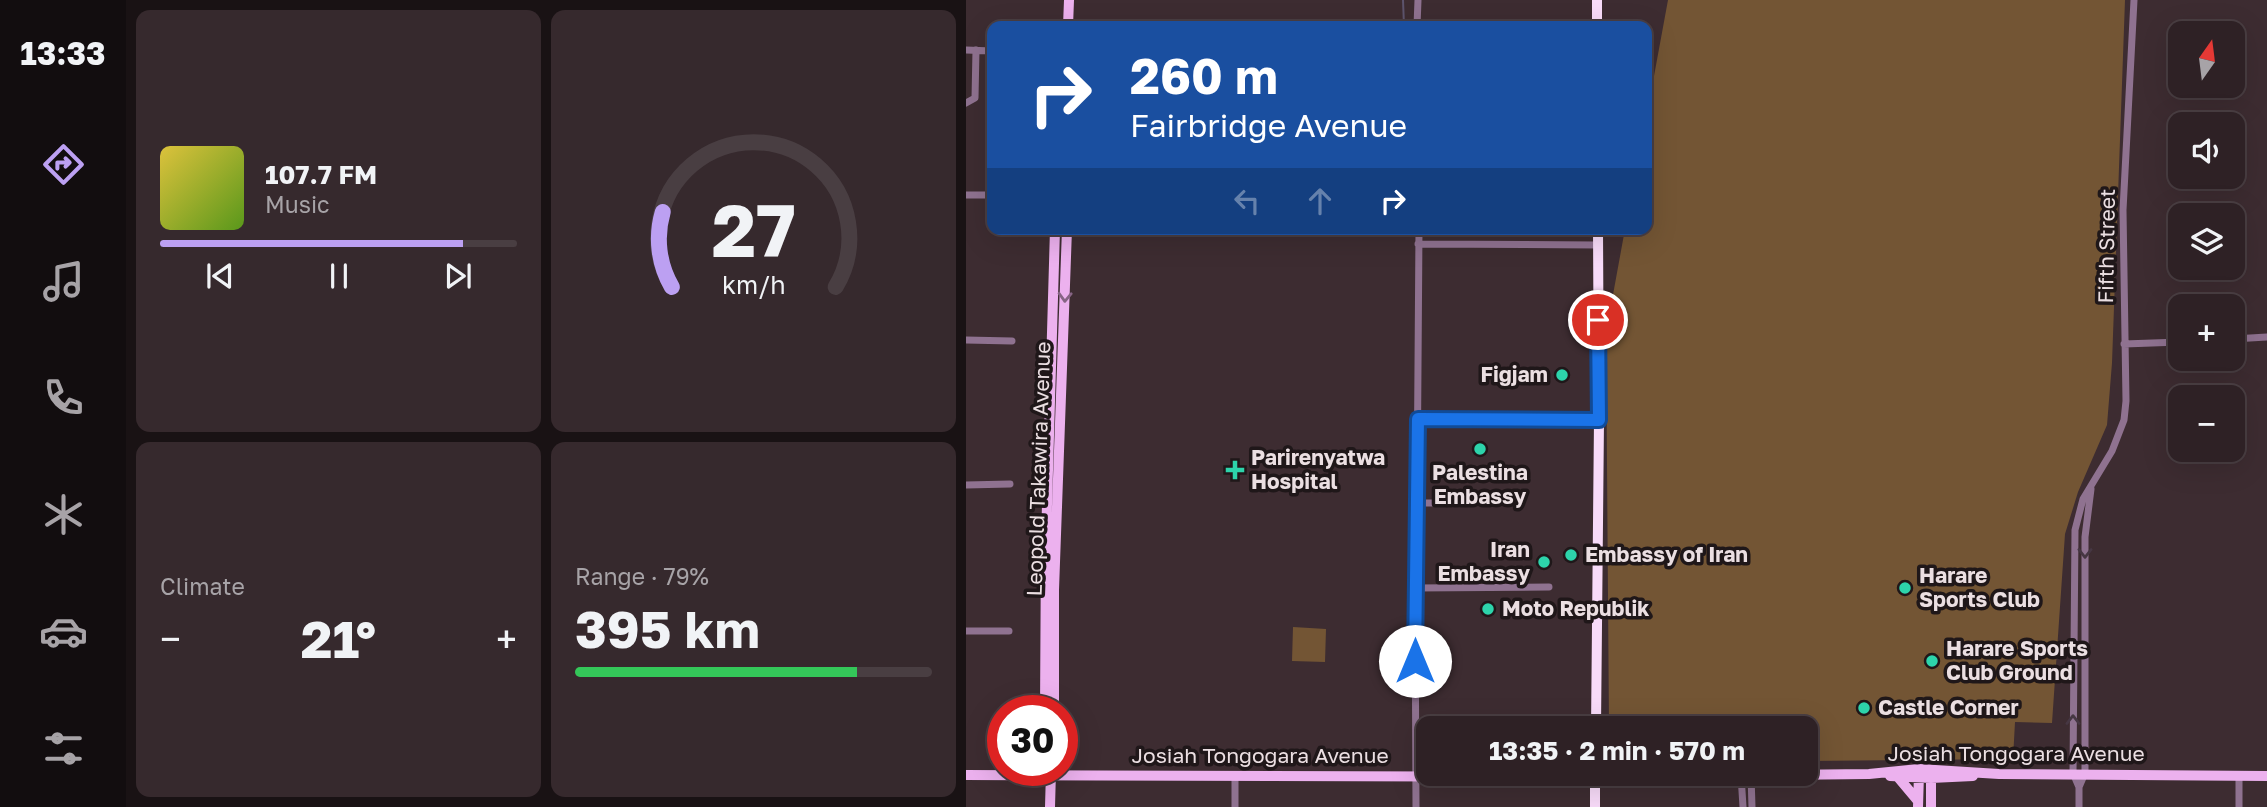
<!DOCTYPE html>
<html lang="en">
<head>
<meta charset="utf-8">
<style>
  :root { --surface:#2e2125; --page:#36292d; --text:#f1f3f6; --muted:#a7a3a7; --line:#493e42; --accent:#bca0f2 }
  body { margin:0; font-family:"Golos Text",sans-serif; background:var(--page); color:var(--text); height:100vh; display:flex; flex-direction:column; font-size:26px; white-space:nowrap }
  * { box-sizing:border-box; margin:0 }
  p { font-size:23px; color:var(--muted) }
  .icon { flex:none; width:38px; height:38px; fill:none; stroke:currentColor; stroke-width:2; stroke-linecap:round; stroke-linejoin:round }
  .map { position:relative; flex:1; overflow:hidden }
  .side { display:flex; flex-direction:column; gap:10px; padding:10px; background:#191214; width:840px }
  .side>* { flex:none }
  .top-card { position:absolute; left:21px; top:21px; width:665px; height:214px; border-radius:14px; box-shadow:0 7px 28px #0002,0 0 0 2px var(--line); background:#1a4fa0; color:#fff; overflow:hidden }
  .needle { width:46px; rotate:14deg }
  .fabs { position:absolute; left:1202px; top:21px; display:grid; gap:14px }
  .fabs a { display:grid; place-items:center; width:77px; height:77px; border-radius:14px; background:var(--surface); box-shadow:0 7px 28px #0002,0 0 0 2px var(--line); font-size:35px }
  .speed { position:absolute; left:21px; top:695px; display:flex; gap:14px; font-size:35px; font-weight:700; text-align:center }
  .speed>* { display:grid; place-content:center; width:91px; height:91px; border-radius:50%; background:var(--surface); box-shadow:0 7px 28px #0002,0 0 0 2px var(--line); line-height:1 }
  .speed .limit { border:10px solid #d22; background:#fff; color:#111 }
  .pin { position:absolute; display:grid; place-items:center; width:60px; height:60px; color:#fff; margin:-30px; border:4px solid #fff; border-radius:50%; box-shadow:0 2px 7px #0007 }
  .me { position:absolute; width:77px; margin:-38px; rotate:0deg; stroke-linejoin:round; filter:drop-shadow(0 0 5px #0008) }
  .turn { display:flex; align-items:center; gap:24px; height:147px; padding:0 28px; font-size:32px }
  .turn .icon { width:91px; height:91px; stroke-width:2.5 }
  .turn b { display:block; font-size:49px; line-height:60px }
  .lanes { display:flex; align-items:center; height:66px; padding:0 28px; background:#0003; justify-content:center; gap:35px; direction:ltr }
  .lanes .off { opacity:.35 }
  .big { font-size:52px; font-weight:700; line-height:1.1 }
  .side .card { flex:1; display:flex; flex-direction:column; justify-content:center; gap:10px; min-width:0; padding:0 24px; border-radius:14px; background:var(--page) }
  .side .dial { align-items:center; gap:0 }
  .dial svg { height:182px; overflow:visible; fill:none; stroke:var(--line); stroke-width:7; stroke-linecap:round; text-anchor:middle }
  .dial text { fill:var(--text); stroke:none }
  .song { display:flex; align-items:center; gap:21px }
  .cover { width:84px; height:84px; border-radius:10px; background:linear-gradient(135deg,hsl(50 70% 55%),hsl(90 70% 35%)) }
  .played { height:7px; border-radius:4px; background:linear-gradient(90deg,var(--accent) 85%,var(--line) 85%) }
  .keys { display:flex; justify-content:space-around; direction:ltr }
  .heat { display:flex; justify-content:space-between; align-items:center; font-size:38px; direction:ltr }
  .charge { height:10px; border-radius:5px; background:linear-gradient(90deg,#34c759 79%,var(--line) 0) }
  .side .tiles { flex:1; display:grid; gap:10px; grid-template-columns:repeat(2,1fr) }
  .trip { position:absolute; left:450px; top:716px; width:402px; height:70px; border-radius:14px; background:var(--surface); box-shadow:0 7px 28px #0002,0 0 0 2px var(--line); font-weight:700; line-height:70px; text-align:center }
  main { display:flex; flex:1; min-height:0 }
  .tabs { display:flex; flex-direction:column; width:126px; justify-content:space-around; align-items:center; background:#120d0f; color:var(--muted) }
  .tabs .icon { width:49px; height:49px }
  .tabs .on { color:var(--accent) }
  .tabs b { font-size:32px; color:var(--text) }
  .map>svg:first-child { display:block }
  .green { fill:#735534 }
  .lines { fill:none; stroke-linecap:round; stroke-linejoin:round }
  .stream { stroke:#5d546d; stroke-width:2 }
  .minor { stroke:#8f7290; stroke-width:7 }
  .major { stroke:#ecb1ee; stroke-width:10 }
  .highway { stroke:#f8dbf9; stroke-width:10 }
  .oneway { stroke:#866484 }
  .oneway2 { stroke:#463743 }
  .route-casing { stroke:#114b97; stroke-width:18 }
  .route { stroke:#1a73e8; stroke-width:12 }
  .poi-dot { fill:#2dd4ab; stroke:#1f1719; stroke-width:2.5 }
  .labels { text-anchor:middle; stroke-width:7; stroke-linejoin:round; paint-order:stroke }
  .street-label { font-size:21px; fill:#ebdfe2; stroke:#1f1719 }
  .poi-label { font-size:21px; font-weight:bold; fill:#ebdfe2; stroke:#1f1719; text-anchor:start }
</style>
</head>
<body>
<main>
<nav class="tabs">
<b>13:33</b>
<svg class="icon on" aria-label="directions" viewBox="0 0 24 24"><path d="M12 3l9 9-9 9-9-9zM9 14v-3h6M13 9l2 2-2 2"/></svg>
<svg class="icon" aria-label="music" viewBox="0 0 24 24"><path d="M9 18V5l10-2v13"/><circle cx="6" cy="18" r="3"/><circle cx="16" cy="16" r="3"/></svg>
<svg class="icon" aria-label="phone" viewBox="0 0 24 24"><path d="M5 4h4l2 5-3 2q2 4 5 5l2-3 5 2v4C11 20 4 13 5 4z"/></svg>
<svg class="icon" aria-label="climate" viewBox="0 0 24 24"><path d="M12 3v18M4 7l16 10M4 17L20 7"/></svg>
<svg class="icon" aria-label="car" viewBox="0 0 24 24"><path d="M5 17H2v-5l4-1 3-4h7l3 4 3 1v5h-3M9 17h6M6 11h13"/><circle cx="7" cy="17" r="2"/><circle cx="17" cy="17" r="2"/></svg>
<svg class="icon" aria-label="filters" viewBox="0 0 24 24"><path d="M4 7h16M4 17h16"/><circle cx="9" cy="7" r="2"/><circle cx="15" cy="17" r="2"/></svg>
</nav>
<section class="side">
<div class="tiles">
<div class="card">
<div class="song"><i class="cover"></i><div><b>107.7 FM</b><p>Music</p></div></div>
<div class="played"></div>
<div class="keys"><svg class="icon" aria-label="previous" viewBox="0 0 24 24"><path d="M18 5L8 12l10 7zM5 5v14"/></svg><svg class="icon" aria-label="pause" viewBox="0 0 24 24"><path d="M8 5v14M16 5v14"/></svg><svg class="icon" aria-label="next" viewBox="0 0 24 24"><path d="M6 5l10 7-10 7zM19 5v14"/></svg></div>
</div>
<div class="card dial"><svg viewBox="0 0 100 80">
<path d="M14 69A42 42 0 1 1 86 69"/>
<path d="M14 69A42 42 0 0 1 10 36" stroke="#bca0f2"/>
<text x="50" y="56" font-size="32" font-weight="700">27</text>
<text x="50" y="72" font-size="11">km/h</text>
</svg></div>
<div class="card"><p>Climate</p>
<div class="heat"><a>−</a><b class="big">21°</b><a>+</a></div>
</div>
<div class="card"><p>Range · 79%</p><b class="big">395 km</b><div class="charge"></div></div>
</div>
</section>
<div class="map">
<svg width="1301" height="807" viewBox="0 0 1301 807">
  <rect width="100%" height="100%" fill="#3d2c31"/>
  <path class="green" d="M702 0H1159L1146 363 1141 425 1112 492 1099 534 1086 723 1049 722 1047 759 840 761V728H643L640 333 659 229H681V114Z
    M327 627 360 629 359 662 326 661Z"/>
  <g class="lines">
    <path class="stream" d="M437 0 438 26"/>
    <path class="minor" d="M451 26 452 0
      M0 50 26 51
      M0 103 9 98 10 50
      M0 195H26
      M452 244 632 245
      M1267 339 1301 337
      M0 340 46 341
      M1158 344 1214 342
      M452 419 633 420
      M0 485 44 484
      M451 503H483
      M449 588 583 587
      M0 631H43
      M775 775 777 807
      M785 775 786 807
      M1113 787 1119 773V537L1125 489
      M269 807V776
      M450 807 449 588 451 503 453 229
      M1113 807V787L1107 773 1109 530 1117 499 1146 451 1158 420 1160 401 1157 210 1168 0
      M1273 807V776"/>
    <path class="major" d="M102 26 103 0
      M79 710 80 539 89 229
      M88 710V590L101 229
      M965 774V807
      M0 775 629 777 903 774 953 769 1033 774 1301 776
      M924 776 965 778 1007 776
      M931 776 952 801
      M84 807 85 771
      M952 807 953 773"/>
    <path class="highway" d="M631 0V26
      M630 728 633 420 632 229
      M629 807V774"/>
  </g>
  <defs><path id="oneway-chevron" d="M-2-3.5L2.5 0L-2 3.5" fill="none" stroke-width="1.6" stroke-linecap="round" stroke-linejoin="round" transform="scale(1.75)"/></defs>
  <use class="oneway" href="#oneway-chevron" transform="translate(99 297) rotate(92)"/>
  <g class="oneway2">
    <use href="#oneway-chevron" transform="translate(1119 553) rotate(90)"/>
    <use href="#oneway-chevron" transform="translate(1107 720) rotate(-90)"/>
  </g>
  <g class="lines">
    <g class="route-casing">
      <path id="route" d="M449 661 452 419 633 420 632 320"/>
    </g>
    <use href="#route" class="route"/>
  </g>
  <g class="poi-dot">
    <circle cx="596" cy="375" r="7"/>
    <circle cx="514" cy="449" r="7"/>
    <path d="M265.5 459.5h7v7h7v7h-7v7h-7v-7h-7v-7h7z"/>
    <circle cx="605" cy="555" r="7"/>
    <circle cx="578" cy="562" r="7"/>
    <circle cx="939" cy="588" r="7"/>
    <circle cx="522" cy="609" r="7"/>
    <circle cx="966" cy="661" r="7"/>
    <circle cx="898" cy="708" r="7"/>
  </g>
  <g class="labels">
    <g class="street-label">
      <text transform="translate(1141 246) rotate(-89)" y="7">Fifth Street</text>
      <text transform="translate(73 469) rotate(-88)" y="7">Leopold Takawira Avenue</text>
      <text x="1050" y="761">Josiah Tongogara Avenue</text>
      <text x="294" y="763">Josiah Tongogara Avenue</text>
    </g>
    <g class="poi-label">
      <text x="582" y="382" text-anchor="end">Figjam</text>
      <text x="285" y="465">Parirenyatwa<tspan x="285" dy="24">Hospital</tspan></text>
      <text x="514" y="480" text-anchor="middle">Palestina<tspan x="514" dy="24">Embassy</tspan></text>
      <text x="564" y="557" text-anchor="end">Iran<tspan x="564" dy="24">Embassy</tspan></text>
      <text x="619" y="562">Embassy of Iran</text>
      <text x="953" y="583">Harare<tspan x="953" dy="24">Sports Club</tspan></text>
      <text x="536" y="616">Moto Republik</text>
      <text x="980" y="656">Harare Sports<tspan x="980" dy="24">Club Ground</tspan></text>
      <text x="912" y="715">Castle Corner</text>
    </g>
  </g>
</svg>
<div class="fabs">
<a><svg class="needle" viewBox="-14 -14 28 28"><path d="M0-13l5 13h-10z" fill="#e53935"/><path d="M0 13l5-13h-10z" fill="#a7a3a7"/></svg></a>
<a><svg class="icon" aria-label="sound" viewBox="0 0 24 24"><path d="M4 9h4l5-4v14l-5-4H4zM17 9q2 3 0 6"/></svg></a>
<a><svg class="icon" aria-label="layers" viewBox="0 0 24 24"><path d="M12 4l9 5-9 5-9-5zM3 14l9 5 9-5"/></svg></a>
<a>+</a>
<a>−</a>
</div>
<div class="speed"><div class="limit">30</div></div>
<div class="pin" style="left:632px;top:320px;background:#d93025"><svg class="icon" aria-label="arrive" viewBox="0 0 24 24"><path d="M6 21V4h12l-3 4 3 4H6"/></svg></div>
<svg class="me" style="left:449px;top:661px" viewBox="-20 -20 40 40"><circle r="19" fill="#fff"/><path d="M0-13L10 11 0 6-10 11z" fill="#1a73e8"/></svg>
<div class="trip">13:35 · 2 min · 570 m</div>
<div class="top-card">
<div class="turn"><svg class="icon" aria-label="right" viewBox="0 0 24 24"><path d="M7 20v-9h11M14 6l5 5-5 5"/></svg><div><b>260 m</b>Fairbridge Avenue</div></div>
<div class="lanes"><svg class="icon off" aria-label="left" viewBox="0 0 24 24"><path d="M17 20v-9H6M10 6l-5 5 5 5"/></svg><svg class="icon off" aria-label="ahead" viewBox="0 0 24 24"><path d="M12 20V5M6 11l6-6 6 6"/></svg><svg class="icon" aria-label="right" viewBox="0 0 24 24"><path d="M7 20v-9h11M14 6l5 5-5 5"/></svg></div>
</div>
</div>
</main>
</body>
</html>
